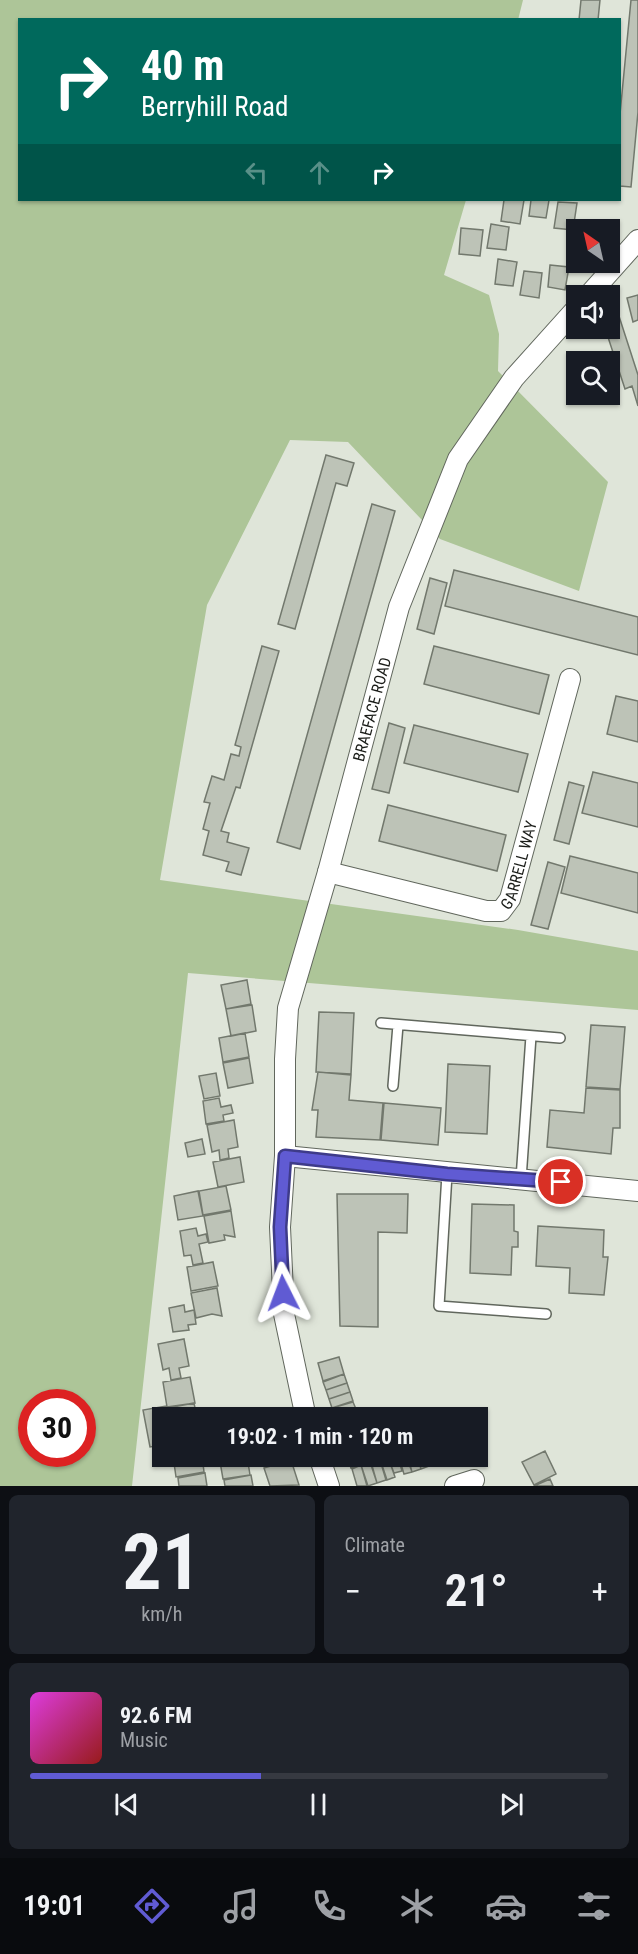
<!DOCTYPE html>
<html lang="en">
<head>
<meta charset="utf-8">
<style>
  :root { --surface:#171b24; --page:#20242c; --text:#f1f3f6; --muted:#9ea1a6; --line:#363941; --accent:#605bd3 }
  body { margin:0; font-family:"Roboto Condensed",sans-serif; background:var(--page); color:var(--text); height:100vh; display:flex; flex-direction:column; font-size:22px; white-space:nowrap }
  * { box-sizing:border-box; margin:0 }
  p { font-size:20px; color:var(--muted) }
  .icon { flex:none; width:33px; height:33px; fill:none; stroke:currentColor; stroke-width:2; stroke-linecap:round; stroke-linejoin:round }
  .map { position:relative; height:1486px; overflow:hidden }
  .details { display:flex; flex-direction:column; gap:9px; padding:9px; background:#0d0f14; flex:1 }
  .details>* { flex:none }
  .hud { position:absolute; left:18px; top:18px; width:603px; height:183px; border-radius:0px; box-shadow:0 2px 4px #0004; background:#00695c; color:#fff; overflow:hidden }
  .needle { width:39px; rotate:326deg }
  .fabs { position:absolute; left:566px; top:219px; display:grid; gap:12px }
  .fabs a { display:grid; place-items:center; width:54px; height:54px; border-radius:0px; background:var(--surface); box-shadow:0 2px 4px #0004; font-size:30px }
  .speed { position:absolute; left:18px; top:1389px; display:flex; gap:12px; font-size:30px; font-weight:700; text-align:center }
  .speed>* { display:grid; place-content:center; width:78px; height:78px; border-radius:50%; background:var(--surface); box-shadow:0 2px 4px #0004; line-height:1 }
  .speed .limit { border:9px solid #d22; background:#fff; color:#111 }
  .pin { position:absolute; display:grid; place-items:center; width:51px; height:51px; color:#fff; margin:-26px; border:3px solid #fff; border-radius:50%; box-shadow:0 2px 6px #0007 }
  .me { position:absolute; width:66px; margin:-33px; rotate:357deg; stroke-linejoin:round; filter:drop-shadow(0 0 4px #0008) }
  .turn { display:flex; align-items:center; gap:21px; height:126px; padding:0 24px; font-size:27px }
  .turn .icon { width:78px; height:78px; stroke-width:2.5 }
  .turn b { display:block; font-size:42px; line-height:51px }
  .lanes { display:flex; align-items:center; height:57px; padding:0 24px; background:#0003; justify-content:center; gap:30px; direction:ltr }
  .lanes .off { opacity:.35 }
  .big { font-size:45px; font-weight:700; line-height:1.1 }
  .details .widget { flex:1; display:flex; flex-direction:column; justify-content:center; gap:9px; min-width:0; padding:0 21px; border-radius:9px; background:var(--page) }
  .details .dial { align-items:center; gap:0 }
  .dial b { font-size:78px; line-height:1 }
  .song { display:flex; align-items:center; gap:18px }
  .cover { width:72px; height:72px; border-radius:9px; background:linear-gradient(135deg,hsl(300 70% 55%),hsl(0 70% 35%)) }
  .played { height:6px; border-radius:3px; background:linear-gradient(90deg,var(--accent) 40%,var(--line) 40%) }
  .keys { display:flex; justify-content:space-around; direction:ltr }
  .heat { display:flex; justify-content:space-between; align-items:center; font-size:33px; direction:ltr }
  .details .tiles { flex:1; display:grid; gap:9px; grid-template-columns:1fr 1fr }
  .widget:last-child { grid-column:span 2 }
  .trip { position:absolute; left:152px; top:1407px; width:336px; height:60px; border-radius:0px; background:var(--surface); box-shadow:0 2px 4px #0004; font-weight:700; line-height:60px; text-align:center }
  .tab-bar { display:flex; height:96px; justify-content:space-around; align-items:center; background:#090b0e; color:var(--muted) }
  .tab-bar .icon { width:42px; height:42px }
  .tab-bar .on { color:var(--accent) }
  .tab-bar b { font-size:27px; color:var(--text) }
  .map>svg:first-child { display:block }
  .green { fill:#adc598; fill-rule:evenodd }
  .building { fill:#bdc3b7; stroke:#72786d; stroke-width:1.5 }
  .lines { fill:none; stroke-linecap:round; stroke-linejoin:round }
  .service-casing { stroke:#61675d; stroke-width:12 }
  .minor-casing { stroke:#61675d; stroke-width:22 }
  .service { stroke:#fff; stroke-width:9 }
  .minor { stroke:#fff; stroke-width:20 }
  .route-casing { stroke:#3e3b89; stroke-width:15 }
  .route { stroke:#605bd3; stroke-width:10 }
  .labels { text-anchor:middle; stroke-width:4.5; stroke-linejoin:round; paint-order:stroke }
  .street-label { font-size:16px; fill:#1a1c18; stroke:#ecf3e6 }
</style>
</head>
<body>
<div class="map">
<svg width="638" height="1486" viewBox="0 0 638 1486">
  <rect width="100%" height="100%" fill="#dfe5d9"/>
  <path class="green" d="M0 0H523L518 20H20V200H466L444 275 489 295 499 334 498 371 608 482 579 591 440 539 348 442 290 440 207 605 160 880 518 930 638 951V1010L188 973 132 1486H0ZM32 1402H82V1454H32Z"/>
  <path class="building" d="M581 0H600L598 20H579Z
    M631 0H638V112L631 187 620 186V114Z
    M504 200H524L520 224 501 221Z
    M531 200H549L546 218 529 216Z
    M558 202 577 203 573 230 554 228Z
    M491 224 509 227 506 250 487 248Z
    M461 228 483 230 480 256 459 254Z
    M498 259 517 262 513 286 495 284Z
    M550 265 569 267 565 290 548 287Z
    M524 271 542 273 539 298 520 295Z
    M638 295V320L633 322 627 298Z
    M617 310 638 375V406L632 386 625 389 605 328H609V313Z
    M326 455 354 463 347 486 336 483 295 629 278 624Z
    M372 504 395 511 300 849 277 842Z
    M454 570 638 617V655L445 606Z
    M430 578 447 583 434 634 417 629Z
    M262 646 279 651 240 788 236 787 221 831 229 833 227 842 249 848 241 875 226 871 229 862 203 855 209 831 203 829 210 803 204 802 212 776 224 780 231 754 239 756 241 747 235 745Z
    M434 646 549 675 539 714 424 684Z
    M616 696 638 701V742L607 734Z
    M389 723 405 728 389 793 372 789Z
    M414 725 528 754 518 792 404 763Z
    M593 772 638 783V827L582 813Z
    M569 782 584 786 569 844 554 840Z
    M388 805 506 835 497 871 379 841Z
    M570 856 638 873V913L561 893Z
    M548 862 565 867 548 929 531 925Z
    M247 980 251 1004 226 1009 221 985Z
    M252 1005 256 1031 231 1036 226 1009Z
    M319 1012 354 1013 351 1074 316 1072Z
    M591 1025 625 1027 620 1089 586 1087Z
    M245 1033 249 1057 223 1062 219 1038Z
    M249 1058 253 1083 228 1088 223 1063Z
    M448 1064 490 1066 487 1134 445 1132Z
    M318 1072 351 1075 349 1100 383 1103 380 1140 316 1137 318 1110H312Z
    M216 1073 220 1096 204 1099 199 1076Z
    M586 1088 620 1090V1128H613L611 1154 547 1147 550 1110 584 1113Z
    M219 1098 221 1107 231 1105 233 1113 223 1115 224 1121 206 1124 203 1101Z
    M384 1103 441 1108 438 1145 381 1140Z
    M234 1120 238 1147 228 1149 229 1158 220 1160 219 1150 212 1152 207 1125Z
    M202 1139 205 1154 188 1157 185 1143Z
    M240 1157 244 1182 218 1187 213 1162Z
    M226 1186 231 1210 203 1215 199 1191Z
    M198 1191 203 1216 178 1220 174 1196Z
    M337 1194H408L407 1233 378 1232V1327L340 1326Z
    M472 1204 514 1205V1231L518 1232V1247H512L511 1275 470 1273Z
    M231 1211 235 1237 224 1235 225 1240 209 1243 204 1216Z
    M538 1226 604 1230 603 1257H608L604 1295 569 1293 570 1268 536 1266Z
    M196 1228 198 1236 206 1234 208 1242 199 1244 203 1263 193 1265 191 1255 184 1256 180 1231Z
    M213 1262 218 1286 191 1291 187 1267Z
    M217 1288 222 1316 212 1314 196 1318 191 1293Z
    M184 1305 185 1312 194 1310 196 1324 188 1325 189 1330 173 1332 169 1308Z
    M184 1339 189 1366 179 1368 181 1378 171 1380 169 1368 163 1370 158 1344Z
    M339 1357 344 1374 323 1381 318 1363Z
    M344 1374 347 1383 326 1390 323 1382Z
    M190 1377 195 1403 167 1407 163 1382Z
    M347 1383 350 1392 329 1399 326 1390Z
    M350 1392 353 1401 332 1408 329 1399Z
    M353 1402 356 1409 334 1416 332 1408Z
    M194 1403 197 1418H169L168 1408Z
    M166 1406 169 1418H162V1445L150 1447 143 1410Z
    M356 1409 358 1418H352L350 1411Z
    M350 1411 352 1418H335L334 1416Z
    M239 1413 240 1418H214Z
    M477 1431 483 1450 477 1451Z
    M545 1451 556 1474 534 1485 522 1462Z
    M173 1456H202L204 1472 176 1477Z
    M219 1456H247L250 1475 223 1479Z
    M261 1456H290V1459L265 1467Z
    M358 1456H371L372 1461 370 1462 377 1483 368 1486 361 1465 351 1468 348 1460Z
    M398 1456H417L421 1469 412 1472 409 1461 401 1463Z
    M418 1456H426L429 1466 421 1469Z
    M427 1456H455V1458L430 1466Z
    M388 1457 395 1477 387 1480 380 1459Z
    M398 1457 402 1471 394 1473 389 1460Z
    M291 1460 299 1485 270 1486 264 1468Z
    M380 1460 386 1480 377 1483 371 1462Z
    M408 1461 412 1472 404 1474 401 1464Z
    M361 1465 367 1486H357L352 1469Z
    M205 1473 207 1486H179L178 1478Z
    M251 1475 253 1486H225L224 1480Z
    M550 1479 553 1486H534Z"/>
  <g class="lines">
    <g class="service-casing">
      <path id="service" d="M381 1023 560 1038
        M393 1086 398 1025
        M447 1174 439 1306 546 1314
        M521 1179 531 1036"/>
    </g>
    <g class="minor-casing">
      <g id="minor">
        <path d="M588 296 638 240"/>
        <path id="s1" d="M328 872 486 911H501L510 899 570 679"/>
        <path d="M285 1156 638 1191"/>
        <path id="s2" d="M306 1418 284 1314 280 1227 285 1156V1059L288 1008 328 872 399 607 458 459 514 378 576 309"/>
        <path d="M319 1456 329 1486"/>
        <path d="M455 1486 474 1480"/>
      </g>
    </g>
    <use href="#service" class="service"/>
    <use href="#minor" class="minor"/>
  </g>
  <g class="lines">
    <g class="route-casing">
      <path id="route" d="M283 1293 280 1227 285 1156 447 1174 561 1182"/>
    </g>
    <use href="#route" class="route"/>
  </g>
  <g class="labels">
    <g class="street-label">
      <text dy="6" stroke="none"><textPath href="#s2" startOffset="723">BRAEFACE ROAD</textPath></text>
      <text dy="6" stroke="none"><textPath href="#s1" startOffset="228">GARRELL WAY</textPath></text>
    </g>
  </g>
</svg>
<div class="fabs">
<a><svg class="needle" viewBox="-14 -14 28 28"><path d="M0-13l5 13h-10z" fill="#e53935"/><path d="M0 13l5-13h-10z" fill="#9ea1a6"/></svg></a>
<a><svg class="icon" aria-label="sound" viewBox="0 0 24 24"><path d="M4 9h4l5-4v14l-5-4H4zM17 9q2 3 0 6"/></svg></a>
<a><svg class="icon" aria-label="search" viewBox="0 0 24 24"><circle cx="10" cy="10" r="6"/><path d="M15 15l6 6"/></svg></a>
</div>
<div class="speed"><div class="limit">30</div></div>
<div class="pin" style="left:561px;top:1182px;background:#d93025"><svg class="icon" aria-label="arrive" viewBox="0 0 24 24"><path d="M6 21V4h12l-3 4 3 4H6"/></svg></div>
<svg class="me" style="left:283px;top:1293px" viewBox="-20 -20 40 40"><path d="M0-17L14 15 0 8-14 15z" fill="#605bd3" stroke="#fff" stroke-width="4"/></svg>
<div class="trip">19:02 · 1 min · 120 m</div>
<div class="hud">
<div class="turn"><svg class="icon" aria-label="right" viewBox="0 0 24 24"><path d="M7 20v-9h11M14 6l5 5-5 5"/></svg><div><b>40 m</b>Berryhill Road</div></div>
<div class="lanes"><svg class="icon off" aria-label="left" viewBox="0 0 24 24"><path d="M17 20v-9H6M10 6l-5 5 5 5"/></svg><svg class="icon off" aria-label="ahead" viewBox="0 0 24 24"><path d="M12 20V5M6 11l6-6 6 6"/></svg><svg class="icon" aria-label="right" viewBox="0 0 24 24"><path d="M7 20v-9h11M14 6l5 5-5 5"/></svg></div>
</div>
</div>
<section class="details">
<div class="tiles">
<div class="widget dial"><b>21</b><p>km/h</p></div>
<div class="widget"><p>Climate</p>
<div class="heat"><a>−</a><b class="big">21°</b><a>+</a></div>
</div>
<div class="widget">
<div class="song"><i class="cover"></i><div><b>92.6 FM</b><p>Music</p></div></div>
<div class="played"></div>
<div class="keys"><svg class="icon" aria-label="previous" viewBox="0 0 24 24"><path d="M18 5L8 12l10 7zM5 5v14"/></svg><svg class="icon" aria-label="pause" viewBox="0 0 24 24"><path d="M8 5v14M16 5v14"/></svg><svg class="icon" aria-label="next" viewBox="0 0 24 24"><path d="M6 5l10 7-10 7zM19 5v14"/></svg></div>
</div>
</div>
</section>
<nav class="tab-bar">
<b>19:01</b>
<svg class="icon on" aria-label="directions" viewBox="0 0 24 24"><path d="M12 3l9 9-9 9-9-9zM9 14v-3h6M13 9l2 2-2 2"/></svg>
<svg class="icon" aria-label="music" viewBox="0 0 24 24"><path d="M9 18V5l10-2v13"/><circle cx="6" cy="18" r="3"/><circle cx="16" cy="16" r="3"/></svg>
<svg class="icon" aria-label="phone" viewBox="0 0 24 24"><path d="M5 4h4l2 5-3 2q2 4 5 5l2-3 5 2v4C11 20 4 13 5 4z"/></svg>
<svg class="icon" aria-label="climate" viewBox="0 0 24 24"><path d="M12 3v18M4 7l16 10M4 17L20 7"/></svg>
<svg class="icon" aria-label="car" viewBox="0 0 24 24"><path d="M5 17H2v-5l4-1 3-4h7l3 4 3 1v5h-3M9 17h6M6 11h13"/><circle cx="7" cy="17" r="2"/><circle cx="17" cy="17" r="2"/></svg>
<svg class="icon" aria-label="filters" viewBox="0 0 24 24"><path d="M4 7h16M4 17h16"/><circle cx="9" cy="7" r="2"/><circle cx="15" cy="17" r="2"/></svg>
</nav>
</body>
</html>
